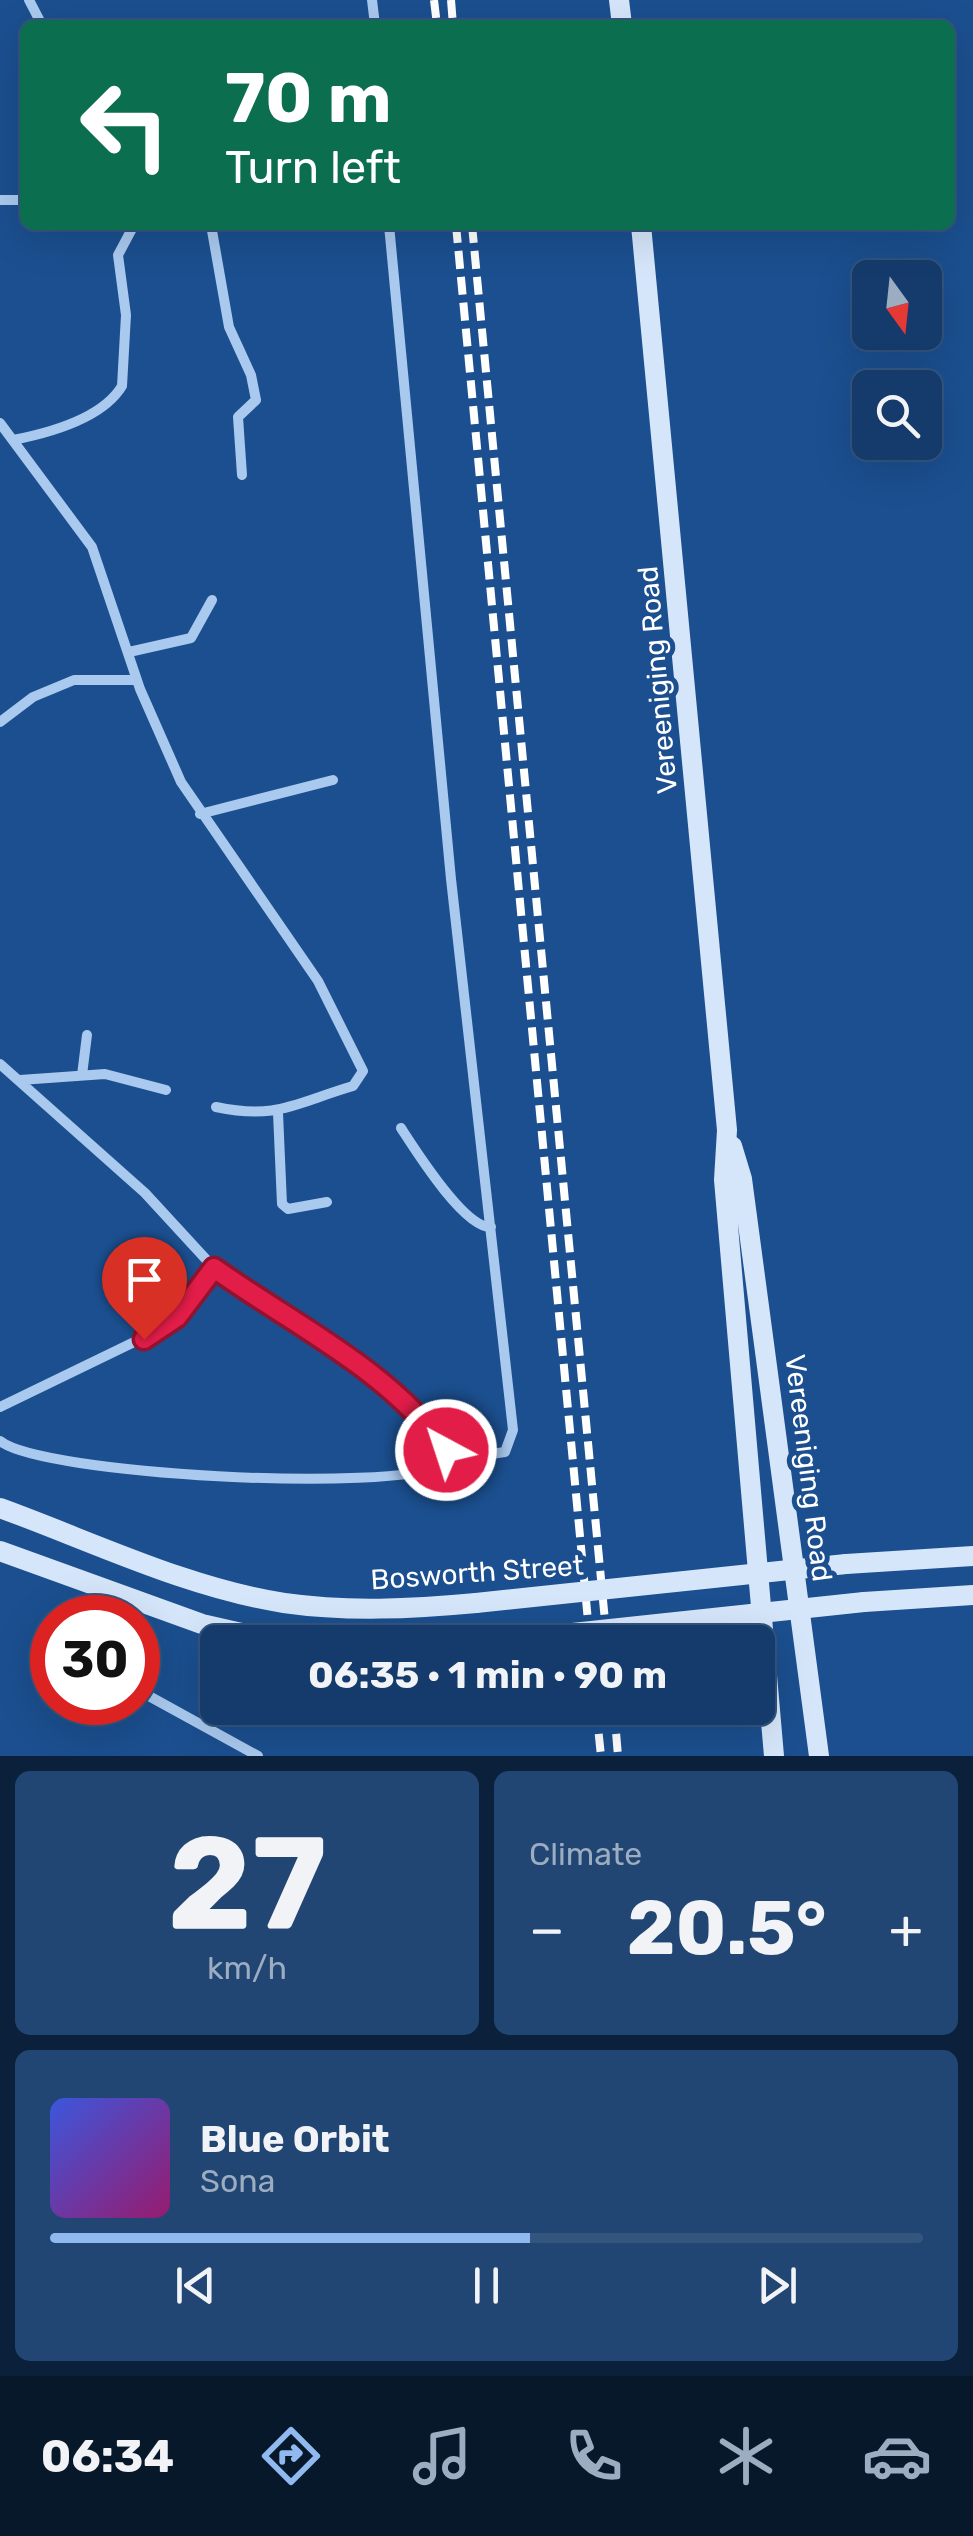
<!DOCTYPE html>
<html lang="en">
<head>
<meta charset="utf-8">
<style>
  :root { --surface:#143b6b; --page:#214673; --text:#f1f3f6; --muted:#9dadc1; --line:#33557e; --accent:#90b9f0 }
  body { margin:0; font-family:Rubik,sans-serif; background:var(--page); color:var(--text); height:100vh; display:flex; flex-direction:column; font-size:38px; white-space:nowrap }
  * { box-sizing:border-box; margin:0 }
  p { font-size:32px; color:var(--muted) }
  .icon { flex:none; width:55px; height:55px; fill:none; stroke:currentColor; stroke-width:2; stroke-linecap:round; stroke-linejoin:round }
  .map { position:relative; height:1756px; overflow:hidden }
  .sheet { display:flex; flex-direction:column; gap:15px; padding:15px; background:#0b203b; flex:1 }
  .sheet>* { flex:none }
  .hud { position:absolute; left:20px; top:20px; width:935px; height:210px; border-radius:15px; box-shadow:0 10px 40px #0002,0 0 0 2px var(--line); background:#0b6e4f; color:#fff; overflow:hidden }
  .needle { width:65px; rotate:165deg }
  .buttons { position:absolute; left:852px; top:260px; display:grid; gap:20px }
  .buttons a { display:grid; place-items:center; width:90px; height:90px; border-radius:15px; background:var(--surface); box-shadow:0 10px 40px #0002,0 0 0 2px var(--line); font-size:50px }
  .speed { position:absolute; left:30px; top:1595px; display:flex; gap:20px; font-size:50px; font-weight:700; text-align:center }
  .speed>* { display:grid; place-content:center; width:130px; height:130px; border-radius:50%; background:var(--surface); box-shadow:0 10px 40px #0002,0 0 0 2px var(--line); line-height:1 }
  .speed .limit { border:15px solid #d22; background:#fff; color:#111 }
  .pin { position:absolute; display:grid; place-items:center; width:85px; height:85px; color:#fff; margin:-102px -42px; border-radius:50% 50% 50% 0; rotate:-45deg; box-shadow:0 0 10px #0007 }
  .pin .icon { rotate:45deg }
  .me { position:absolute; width:110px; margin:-55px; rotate:320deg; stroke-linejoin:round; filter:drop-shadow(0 0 8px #0008) }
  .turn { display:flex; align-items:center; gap:35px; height:210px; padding:0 40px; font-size:45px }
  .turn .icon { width:130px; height:130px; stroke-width:2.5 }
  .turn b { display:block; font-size:70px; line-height:85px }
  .big { font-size:75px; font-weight:700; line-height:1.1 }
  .sheet .widget { flex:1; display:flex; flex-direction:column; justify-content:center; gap:15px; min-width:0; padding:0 35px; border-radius:15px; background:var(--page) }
  .sheet .dial { align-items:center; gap:0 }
  .dial b { font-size:130px; line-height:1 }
  .song { display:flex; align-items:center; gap:30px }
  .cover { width:120px; height:120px; border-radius:15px; background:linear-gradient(135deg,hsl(230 70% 55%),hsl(320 70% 35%)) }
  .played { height:10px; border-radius:5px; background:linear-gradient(90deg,var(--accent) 55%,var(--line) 55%) }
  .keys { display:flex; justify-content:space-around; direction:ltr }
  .heat { display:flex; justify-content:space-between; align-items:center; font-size:55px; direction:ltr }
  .sheet .tiles { flex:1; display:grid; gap:15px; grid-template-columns:1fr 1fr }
  .widget:last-child { grid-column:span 2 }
  .trip { position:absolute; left:200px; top:1625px; width:575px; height:100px; border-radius:15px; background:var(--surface); box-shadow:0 10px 40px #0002,0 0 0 2px var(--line); font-weight:700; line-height:100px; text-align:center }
  .tabs { display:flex; height:160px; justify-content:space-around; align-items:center; background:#08182b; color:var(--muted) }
  .tabs .icon { width:70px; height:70px }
  .tabs .current { color:var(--accent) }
  .tabs b { font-size:45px; color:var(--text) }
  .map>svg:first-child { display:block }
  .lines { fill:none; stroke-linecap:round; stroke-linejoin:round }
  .street { stroke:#a9c9ee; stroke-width:10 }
  .secondary { stroke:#d6e6fa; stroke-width:20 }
  .rail { stroke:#fff; stroke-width:8; stroke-dasharray:18 8; stroke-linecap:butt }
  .secondary-bridge { stroke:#d6e6fa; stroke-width:20 }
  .route-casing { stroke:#92132f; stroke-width:25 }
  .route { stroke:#e11d48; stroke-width:18 }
  .labels { text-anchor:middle; stroke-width:10; stroke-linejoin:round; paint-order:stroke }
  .street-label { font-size:28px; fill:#fff; stroke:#1b4f8f }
</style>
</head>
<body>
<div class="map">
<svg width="973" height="1756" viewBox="0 0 973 1756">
  <rect width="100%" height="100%" fill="#1b4f8f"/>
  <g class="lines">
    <path class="street" d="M29 0 42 25
      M372 0 375 25
      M0 200H25
      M211 225 229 327 251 375 256 400 238 417 242 475
      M0 423 92 547 140 689 181 782 318 981 363 1071 353 1086C295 1103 277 1120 216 1107
      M13 440C49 433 102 419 122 386L126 315 118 255 134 225
      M129 652 191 638 212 600
      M0 722 33 697 74 680H137
      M200 814 333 780
      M0 1064 145 1193 214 1268 363 1369 431 1428 446 1450 470 1457 505 1452 513 1430 451 879 389 225
      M82 1075 87 1035
      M20 1080 105 1074 166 1090
      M278 1113 282 1204 288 1209 327 1202
      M401 1128C416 1151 464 1228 491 1227
      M0 1407 161 1329 190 1303 214 1268
      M0 1441C42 1475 393 1493 443 1465L446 1450
      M138 1690 258 1756"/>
    <path class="secondary" d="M619 0 622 25
      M641 225 727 1130 724 1180 774 1756
      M732 1146 742 1179 819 1756
      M0 1508C91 1541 187 1588 284 1603 347 1612 412 1609 476 1603
      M0 1551 202 1624 282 1642
      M846 1564 973 1556
      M864 1602 973 1595"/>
    <path class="rail" d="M434 0 437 25
      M451 0 453 25
      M456 225 590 1642
      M472 225 607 1642
      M596 1708 601 1756
      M614 1708 618 1756"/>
    <path class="secondary-bridge" d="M476 1603 846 1564
      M488 1642 864 1602"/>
  </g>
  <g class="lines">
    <g class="route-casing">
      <path id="route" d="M144 1339 177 1317 214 1268C292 1324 390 1370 446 1450"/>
    </g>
    <use href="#route" class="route"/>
  </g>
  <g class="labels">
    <g class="street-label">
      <text transform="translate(657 680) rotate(-95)" y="10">Vereeniging Road</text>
      <text transform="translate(809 1468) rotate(83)" y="10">Vereeniging Road</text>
      <text transform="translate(477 1572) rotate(-4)" y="10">Bosworth Street</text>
    </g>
  </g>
</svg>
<div class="buttons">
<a><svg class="needle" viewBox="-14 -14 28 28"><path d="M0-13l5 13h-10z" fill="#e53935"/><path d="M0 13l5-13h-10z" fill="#9dadc1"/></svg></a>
<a><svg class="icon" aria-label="search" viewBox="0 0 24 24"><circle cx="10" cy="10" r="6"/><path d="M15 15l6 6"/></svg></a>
</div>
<div class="speed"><div class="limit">30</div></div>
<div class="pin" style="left:144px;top:1339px;background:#d93025"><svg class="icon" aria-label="arrive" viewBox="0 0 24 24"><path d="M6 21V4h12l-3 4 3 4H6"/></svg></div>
<svg class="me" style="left:446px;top:1450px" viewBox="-20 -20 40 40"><circle r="17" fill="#e11d48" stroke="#fff" stroke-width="3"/><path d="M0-11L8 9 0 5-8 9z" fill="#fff"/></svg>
<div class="trip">06:35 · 1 min · 90 m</div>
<div class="hud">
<div class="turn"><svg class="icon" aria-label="left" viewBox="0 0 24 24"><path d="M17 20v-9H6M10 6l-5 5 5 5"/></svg><div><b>70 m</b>Turn left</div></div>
</div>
</div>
<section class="sheet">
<div class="tiles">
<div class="widget dial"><b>27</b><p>km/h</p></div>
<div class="widget"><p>Climate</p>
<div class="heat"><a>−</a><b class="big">20.5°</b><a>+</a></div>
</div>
<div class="widget">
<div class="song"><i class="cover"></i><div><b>Blue Orbit</b><p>Sona</p></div></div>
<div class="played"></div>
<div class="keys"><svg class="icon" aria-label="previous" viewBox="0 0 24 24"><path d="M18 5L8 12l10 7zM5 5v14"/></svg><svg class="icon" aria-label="pause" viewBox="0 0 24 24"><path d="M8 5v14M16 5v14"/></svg><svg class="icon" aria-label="next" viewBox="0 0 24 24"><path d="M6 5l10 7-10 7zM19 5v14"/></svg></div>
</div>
</div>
</section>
<nav class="tabs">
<b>06:34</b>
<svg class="icon current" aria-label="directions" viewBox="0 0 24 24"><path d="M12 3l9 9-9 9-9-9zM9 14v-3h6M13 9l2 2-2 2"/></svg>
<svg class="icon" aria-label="music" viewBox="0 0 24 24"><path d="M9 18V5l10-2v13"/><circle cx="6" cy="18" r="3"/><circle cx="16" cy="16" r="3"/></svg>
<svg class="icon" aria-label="phone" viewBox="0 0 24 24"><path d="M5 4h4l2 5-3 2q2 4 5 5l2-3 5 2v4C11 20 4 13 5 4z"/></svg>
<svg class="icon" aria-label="climate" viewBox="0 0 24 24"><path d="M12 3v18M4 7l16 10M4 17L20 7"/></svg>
<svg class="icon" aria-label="car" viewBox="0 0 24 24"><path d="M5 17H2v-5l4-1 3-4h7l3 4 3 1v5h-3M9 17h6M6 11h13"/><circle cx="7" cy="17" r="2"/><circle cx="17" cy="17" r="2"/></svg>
</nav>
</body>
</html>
